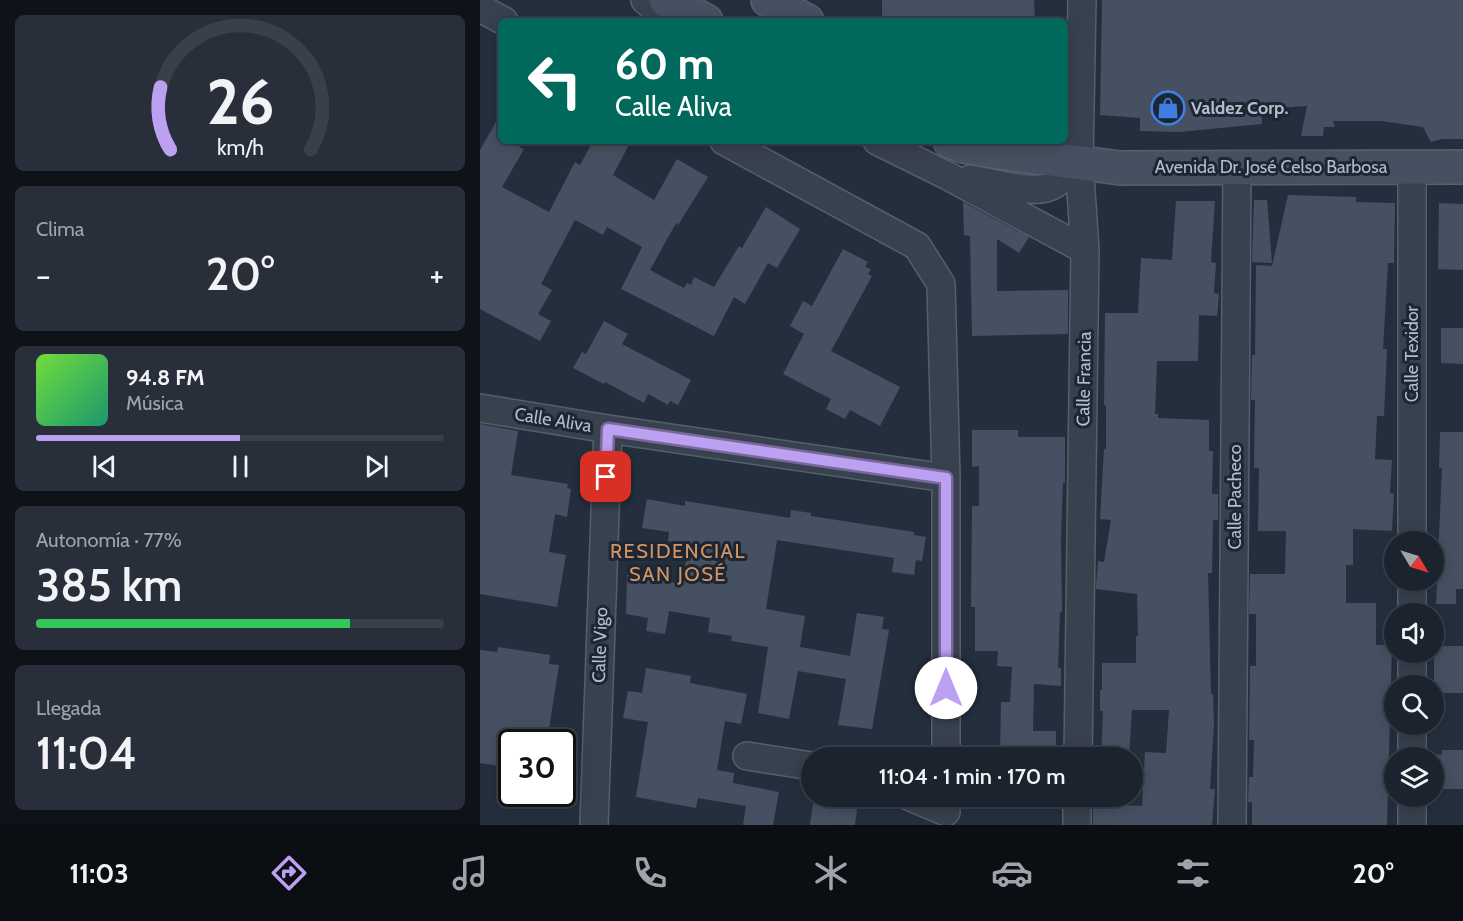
<!DOCTYPE html>
<html lang="es">
<head>
<meta charset="utf-8">
<style>
  :root { --surface:#1b232e; --page:#282f3a; --text:#f1f3f6; --muted:#a0a4aa; --line:#39404a; --accent:#bca0f2 }
  body { margin:0; font-family:Cabin,sans-serif; background:var(--page); color:var(--text); height:100vh; display:flex; flex-direction:column; font-size:22px; white-space:nowrap }
  * { box-sizing:border-box; margin:0 }
  p { font-size:20px; color:var(--muted) }
  .icon { flex:none; width:33px; height:33px; fill:none; stroke:currentColor; stroke-width:2; stroke-linecap:round; stroke-linejoin:round }
  .map { position:relative; flex:1; overflow:hidden }
  .details { display:flex; flex-direction:column; gap:15px; padding:15px; background:#0f1319; width:480px }
  .details>* { flex:none }
  .top-card { position:absolute; left:18px; top:18px; width:570px; height:126px; border-radius:9px; box-shadow:0 3px 15px #0003,0 0 0 2px var(--line); background:#00695c; color:#fff; overflow:hidden }
  .needle { width:39px; rotate:128deg }
  .controls { position:absolute; left:904px; top:531px; display:grid; gap:12px }
  .controls a { display:grid; place-items:center; width:60px; height:60px; border-radius:50%; background:var(--surface); box-shadow:0 3px 15px #0003,0 0 0 2px var(--line); font-size:30px }
  .speed { position:absolute; left:18px; top:729px; display:flex; gap:12px; font-size:30px; font-weight:700; text-align:center }
  .speed>* { display:grid; place-content:center; width:78px; height:78px; border-radius:50%; background:var(--surface); box-shadow:0 3px 15px #0003,0 0 0 2px var(--line); line-height:1 }
  .speed .limit { border:3px solid #111; border-radius:9px; background:#fff; color:#111 }
  .pin { position:absolute; display:grid; place-items:center; width:51px; height:51px; color:#fff; margin:-26px; border-radius:12px; box-shadow:0 3px 9px #0006 }
  .me { position:absolute; width:66px; margin:-33px; rotate:0deg; stroke-linejoin:round; filter:drop-shadow(0 0 4px #0008) }
  .turn { display:flex; align-items:center; gap:21px; height:126px; padding:0 18px; font-size:27px }
  .turn .icon { width:78px; height:78px; stroke-width:2.5 }
  .turn b { display:block; font-size:42px; line-height:51px }
  .big { font-size:45px; font-weight:600; line-height:1.1 }
  .details .card { flex:1; display:flex; flex-direction:column; justify-content:center; gap:9px; min-width:0; padding:0 21px; border-radius:9px; background:var(--page) }
  .details .dial { align-items:center; gap:0 }
  .dial svg { height:156px; overflow:visible; fill:none; stroke:var(--line); stroke-width:7; stroke-linecap:round; text-anchor:middle }
  .dial text { fill:var(--text); stroke:none }
  .song { display:flex; align-items:center; gap:18px }
  .cover { width:72px; height:72px; border-radius:9px; background:linear-gradient(135deg,hsl(100 70% 55%),hsl(160 70% 35%)) }
  .played { height:6px; border-radius:3px; background:linear-gradient(90deg,var(--accent) 50%,var(--line) 50%) }
  .keys { display:flex; justify-content:space-around; direction:ltr }
  .heat { display:flex; justify-content:space-between; align-items:center; font-size:33px; direction:ltr }
  .charge { height:9px; border-radius:4px; background:linear-gradient(90deg,#34c759 77%,var(--line) 0) }
  .trip { position:absolute; left:321px; top:747px; width:342px; height:60px; border-radius:30px; background:var(--surface); box-shadow:0 3px 15px #0003,0 0 0 2px var(--line); font-weight:600; line-height:60px; text-align:center }
  .menu { display:flex; height:96px; justify-content:space-around; align-items:center; background:#0b0e12; color:var(--muted) }
  .menu .icon { width:42px; height:42px }
  .menu .selected { color:var(--accent) }
  .menu b { font-size:27px; color:var(--text) }
  main { display:flex; flex:1; min-height:0 }
  .map>svg:first-child { display:block }
  .building { fill:#455162 }
  .lines { fill:none; stroke-linecap:round; stroke-linejoin:round }
  .street-casing { stroke:#565f6c; stroke-width:30 }
  .secondary-casing { stroke:#565f6c; stroke-width:36 }
  .street { stroke:#38414e; stroke-width:27 }
  .secondary { stroke:#465061; stroke-width:33 }
  .route-casing { stroke:#7a689d; stroke-width:15 }
  .route { stroke:#bca0f2; stroke-width:10 }
  .labels { text-anchor:middle; stroke-width:6; stroke-linejoin:round; paint-order:stroke }
  .poi-label { font-size:18px; font-weight:bold; fill:#b4bcc9; stroke:#1d2633; text-anchor:start }
  .street-label { font-size:18px; fill:#b4bcc9; stroke:#1d2633 }
  .neighbourhood-label { font-size:20px; letter-spacing:1.5px; fill:#d59563; stroke:#1d2633 }
</style>
</head>
<body>
<main>
<section class="details">
<div class="card dial"><svg viewBox="0 0 100 80">
<path d="M14 69A42 42 0 1 1 86 69"/>
<path d="M14 69A42 42 0 0 1 9 37" stroke="#bca0f2"/>
<text x="50" y="56" font-size="32" font-weight="700">26</text>
<text x="50" y="72" font-size="11">km/h</text>
</svg></div>
<div class="card"><p>Clima</p>
<div class="heat"><a>−</a><b class="big">20°</b><a>+</a></div>
</div>
<div class="card">
<div class="song"><i class="cover"></i><div><b>94.8 FM</b><p>Música</p></div></div>
<div class="played"></div>
<div class="keys"><svg class="icon" aria-label="previous" viewBox="0 0 24 24"><path d="M18 5L8 12l10 7zM5 5v14"/></svg><svg class="icon" aria-label="pause" viewBox="0 0 24 24"><path d="M8 5v14M16 5v14"/></svg><svg class="icon" aria-label="next" viewBox="0 0 24 24"><path d="M6 5l10 7-10 7zM19 5v14"/></svg></div>
</div>
<div class="card"><p>Autonomía · 77%</p><b class="big">385 km</b><div class="charge"></div></div>
<div class="card"><p>Llegada</p><b class="big">11:04</b></div>
</section>
<div class="map">
<svg width="983" height="825" viewBox="0 0 983 825">
  <rect width="100%" height="100%" fill="#242f3e"/>
  <path class="building" d="M402 0H554L555 21H402Z
    M622 0H983V139H962L951 142 943 127 901 121H853L855 127H844L843 136H821L827 106 781 109 782 124 699 132 660 131V118L620 115Z
    M21 113V141H43L39 147 44 149 22 187 69 212 95 162 100 165 113 141H151L133 175 174 200 197 159 228 177 198 225 196 223 170 270 204 288 207 283 211 285 214 277 234 287 259 246 262 248 286 207 320 229 297 268 288 263 265 304 254 297 234 336 141 289 162 247 127 227 123 235 95 220 61 284 72 290 58 314 71 321 60 341 0 309V150Z
    M808 195 876 197V202L915 203 914 263H908L903 349H907L904 416H897L895 459 912 460 910 493 914 494 912 531 873 529V565H866V603H896V645H912L907 825H772V802H768L769 777H773L774 740H769L770 666H776V614H769L770 574H805L806 531H778L779 468H774L775 400H771L772 355H775L776 265 792 266Z
    M774 200H787L792 263 772 262Z
    M696 201H735L731 262 736 263 734 293 739 294 737 316 719 315 718 361H677L675 414H678V418L729 420V451H733L732 494H738V520H733L732 573H728L731 694H733L734 725 730 789H735L732 825H613V804L662 806 665 752 686 753 689 710H652L649 758H621L623 711H620V690H622V663H656V636H658L657 594 616 589V586L618 561 624 562 631 520 620 519 624 449H626V406L624 405 625 313H658L661 258 692 260Z
    M483 202 549 237 539 253 517 239V291L588 290V334L492 336 490 236 484 235Z
    M959 203 983 204V270L958 269Z
    M363 249 388 262 385 267 391 269 388 274 392 276 351 351 420 387 400 426 370 410 365 419 346 409 351 399 303 374 324 334 310 326 323 301 332 306Z
    M124 321 148 334 142 344 211 380 198 405 190 401 188 405 168 394 164 403 125 382 124 384 93 368 102 352 106 354Z
    M961 328H983V364L961 363Z
    M0 424 38 431 31 475 88 484 87 488 91 489 87 517 75 514 69 552 86 555 77 607 0 594Z
    M492 430H538V437H585V483H583L581 538 582 612H580L578 668H581V686L554 684 553 731H576V758H525V755H520L521 702H530L532 667 517 666 518 651H495V607H491L492 506H499V466L492 467Z
    M960 432H983V589H976V604H956L962 468H959Z
    M167 499 205 506V501L310 518 311 510 331 513V516L434 532V535L446 537 442 561 436 560 434 575 412 572 414 558 297 540 286 609 325 616 320 647 370 656 377 613 404 617 402 629 409 630 392 729 358 725 366 679 318 671 309 719 278 713 288 647 251 641 252 636 228 632 230 618 189 611 185 634 166 631 168 618 146 614 147 575 202 584 209 545 188 541 189 532 162 528Z
    M954 646H983V693H954Z
    M18 647 70 655 69 664 79 665 67 742H32V768L0 763V650L17 652Z
    M166 668 211 676 210 683 267 694 261 724 245 721 237 770 254 773 253 783 299 792 293 825H263L266 806 218 798 216 808 156 797 168 722 143 718 148 691 162 693Z
    M962 750H983V789H954L955 754 962 755Z
    M334 796 378 802 375 825H330Z"/>
  <g class="lines">
    <g class="street-casing">
      <path id="street" d="M165 0 189 21
        M0 8 24 21
        M244 141 437 246 461 284 466 478V758
        M397 141 468 176 605 250
        M932 166V542
        M490 179C508 182 549 193 566 188 580 184 590 172 599 161
        M0 408 128 429 466 478
        M932 580V614
        M932 652V686
        M932 724V758
        M267 756 332 766
        M598 758 605 250 599 161 602 0
        M428 796 466 812
        M932 796V825
        M114 825 128 429
        M597 825V796
        M752 825 757 168"/>
    </g>
    <g class="secondary-casing">
      <path id="secondary" d="M186 0 226 21
        M288 0 327 21
        M470 141 483 146 533 154 640 168 983 167"/>
    </g>
    <use href="#street" class="street"/>
    <use href="#secondary" class="secondary"/>
  </g>
  <g class="lines">
    <g class="route-casing">
      <path id="route" d="M126 477 128 429 466 478V688"/>
    </g>
    <use href="#route" class="route"/>
  </g>
  <defs>
    <g id="shop-ring" transform="scale(1.725)"><circle r="9.5" fill="#1d2633" stroke="#3f7fe0" stroke-width="1.5"/><path d="M-5-2.5h2.3a2.7 3.5 0 0 1 5.4 0H5L5.5 6h-11ZM-1.5-2.5h3a1.5 2.3 0 0 0-3 0Z" fill="#3f7fe0"/></g>
  </defs>
  <g fill-rule="evenodd">
    <use href="#shop-ring" x="688" y="108"/>
  </g>
  <g class="labels">
    <g class="poi-label">
      <text x="711" y="114">Valdez Corp.</text>
    </g>
    <g class="street-label">
      <text x="791" y="173">Avenida Dr. José Celso Barbosa</text>
      <text transform="translate(932 354) rotate(-90)" y="6">Calle Texidor</text>
      <text transform="translate(604 379) rotate(-89)" y="6">Calle Francia</text>
      <text transform="translate(73 420) rotate(9)" y="6">Calle Aliva</text>
      <text transform="translate(755 497) rotate(-90)" y="6">Calle Pacheco</text>
      <text transform="translate(120 645) rotate(-88)" y="6">Calle Vigo</text>
    </g>
    <g class="neighbourhood-label">
      <text x="198" y="558">RESIDENCIAL<tspan x="198" dy="23">SAN JOSÉ</tspan></text>
    </g>
  </g>
</svg>
<div class="controls">
<a><svg class="needle" viewBox="-14 -14 28 28"><path d="M0-13l5 13h-10z" fill="#e53935"/><path d="M0 13l5-13h-10z" fill="#a0a4aa"/></svg></a>
<a><svg class="icon" aria-label="sound" viewBox="0 0 24 24"><path d="M4 9h4l5-4v14l-5-4H4zM17 9q2 3 0 6"/></svg></a>
<a><svg class="icon" aria-label="search" viewBox="0 0 24 24"><circle cx="10" cy="10" r="6"/><path d="M15 15l6 6"/></svg></a>
<a><svg class="icon" aria-label="layers" viewBox="0 0 24 24"><path d="M12 4l9 5-9 5-9-5zM3 14l9 5 9-5"/></svg></a>
</div>
<div class="speed"><div class="limit">30</div></div>
<div class="pin" style="left:126px;top:477px;background:#d93025"><svg class="icon" aria-label="arrive" viewBox="0 0 24 24"><path d="M6 21V4h12l-3 4 3 4H6"/></svg></div>
<svg class="me" style="left:466px;top:688px" viewBox="-20 -20 40 40"><circle r="19" fill="#fff"/><path d="M0-13L10 11 0 6-10 11z" fill="#bca0f2"/></svg>
<div class="trip">11:04 · 1 min · 170 m</div>
<div class="top-card">
<div class="turn"><svg class="icon" aria-label="left" viewBox="0 0 24 24"><path d="M17 20v-9H6M10 6l-5 5 5 5"/></svg><div><b>60 m</b>Calle Aliva</div></div>
</div>
</div>
</main>
<nav class="menu">
<b>11:03</b>
<svg class="icon selected" aria-label="directions" viewBox="0 0 24 24"><path d="M12 3l9 9-9 9-9-9zM9 14v-3h6M13 9l2 2-2 2"/></svg>
<svg class="icon" aria-label="music" viewBox="0 0 24 24"><path d="M9 18V5l10-2v13"/><circle cx="6" cy="18" r="3"/><circle cx="16" cy="16" r="3"/></svg>
<svg class="icon" aria-label="phone" viewBox="0 0 24 24"><path d="M5 4h4l2 5-3 2q2 4 5 5l2-3 5 2v4C11 20 4 13 5 4z"/></svg>
<svg class="icon" aria-label="climate" viewBox="0 0 24 24"><path d="M12 3v18M4 7l16 10M4 17L20 7"/></svg>
<svg class="icon" aria-label="car" viewBox="0 0 24 24"><path d="M5 17H2v-5l4-1 3-4h7l3 4 3 1v5h-3M9 17h6M6 11h13"/><circle cx="7" cy="17" r="2"/><circle cx="17" cy="17" r="2"/></svg>
<svg class="icon" aria-label="filters" viewBox="0 0 24 24"><path d="M4 7h16M4 17h16"/><circle cx="9" cy="7" r="2"/><circle cx="15" cy="17" r="2"/></svg>
<b>20°</b>
</nav>
</body>
</html>
